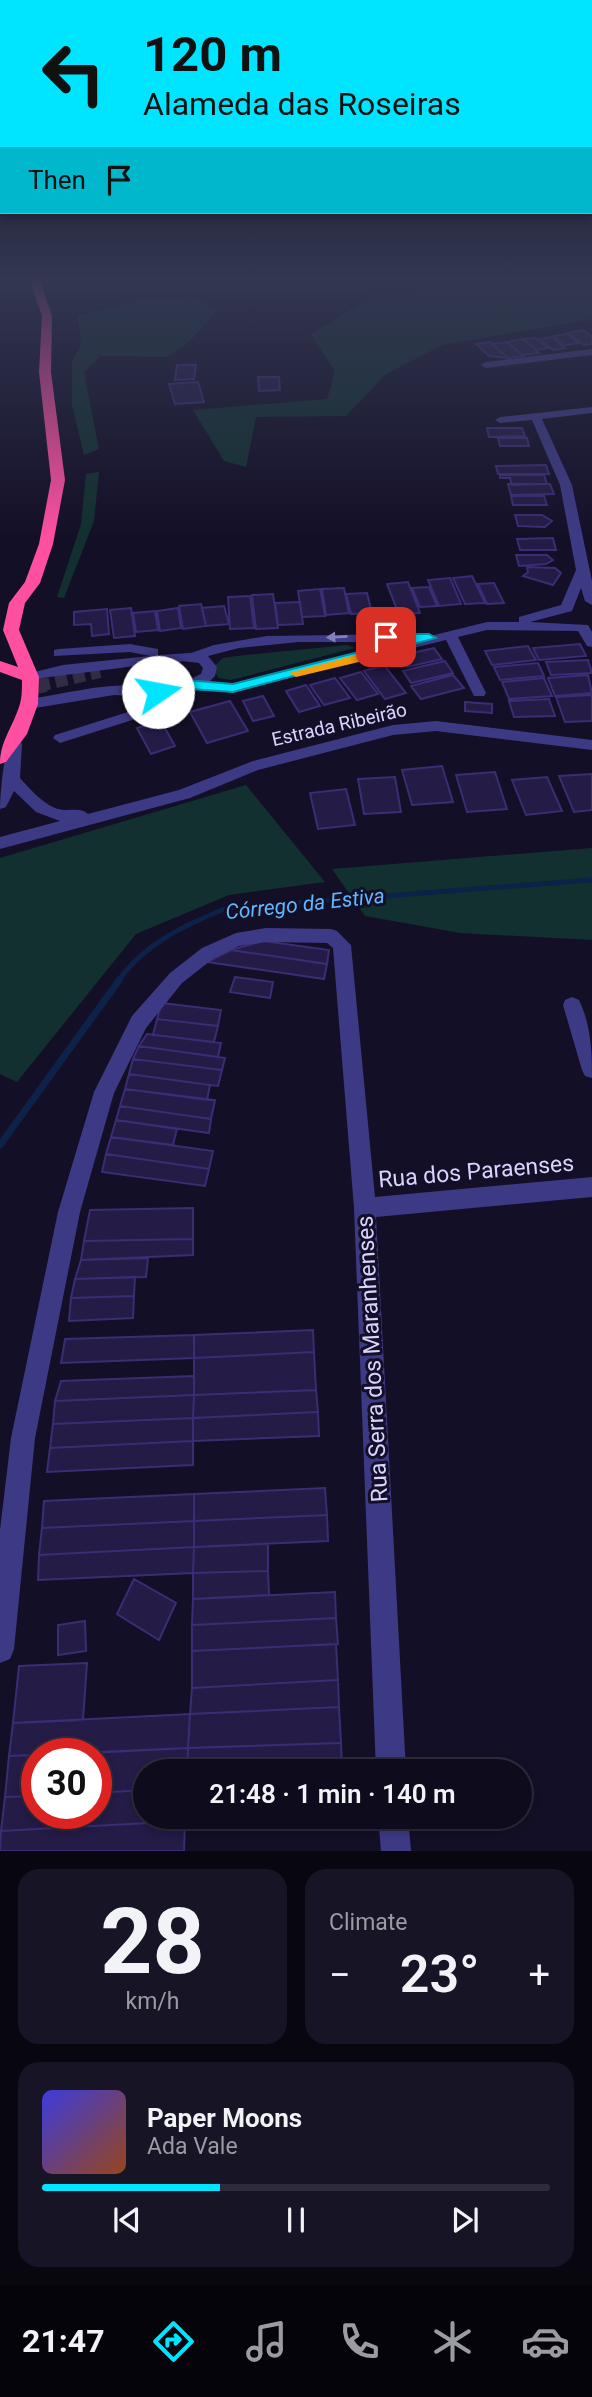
<!DOCTYPE html>
<html lang="en">
<head>
<meta charset="utf-8">
<style>
  :root { --surface:#0e0b1c; --page:#171425; --text:#f1f3f6; --muted:#9b9ba3; --line:#2e2b3b; --accent:#00e5ff }
  body { margin:0; font-family:Roboto,sans-serif; background:var(--page); color:var(--text); height:100vh; display:flex; flex-direction:column; font-size:26px; white-space:nowrap }
  * { box-sizing:border-box; margin:0 }
  p { font-size:23px; color:var(--muted) }
  .icon { flex:none; width:38px; height:38px; fill:none; stroke:currentColor; stroke-width:2; stroke-linecap:round; stroke-linejoin:round }
  .map { position:relative; height:1851px; overflow:hidden }
  .sheet { display:flex; flex-direction:column; gap:18px; padding:18px; background:#08060f; flex:1 }
  .sheet>* { flex:none }
  .hud { position:absolute; left:0px; top:0px; width:593px; height:214px; box-shadow:0 4px 10px #0003,0 0 0 2px var(--line); background:#00e5ff; color:#111; overflow:hidden }
  .speed { position:absolute; left:21px; top:1738px; display:flex; gap:14px; font-size:35px; font-weight:700; text-align:center }
  .speed>* { display:grid; place-content:center; width:91px; height:91px; border-radius:50%; background:var(--surface); box-shadow:0 4px 10px #0003,0 0 0 2px var(--line); line-height:1 }
  .speed .limit { border:10px solid #d22; background:#fff; color:#111 }
  .pin { position:absolute; display:grid; place-items:center; width:60px; height:60px; color:#fff; margin:-30px; border-radius:14px; box-shadow:0 4px 10px #0006 }
  .me { position:absolute; width:77px; margin:-38px; rotate:78deg; stroke-linejoin:round; filter:drop-shadow(0 0 5px #0008) }
  .turn { display:flex; align-items:center; gap:24px; height:147px; padding:0 28px; font-size:32px }
  .turn .icon { width:91px; height:91px; stroke-width:2.5 }
  .turn b { display:block; font-size:49px; line-height:60px }
  .then { display:flex; align-items:center; height:66px; padding:0 28px; background:#0003; gap:14px; font-size:26px }
  .big { font-size:52px; font-weight:600; line-height:1.1 }
  .sheet .card { flex:1; display:flex; flex-direction:column; justify-content:center; gap:10px; min-width:0; padding:0 24px; border-radius:21px; background:var(--page) }
  .sheet .dial { align-items:center; gap:0 }
  .dial b { font-size:91px; line-height:1 }
  .song { display:flex; align-items:center; gap:21px }
  .cover { width:84px; height:84px; border-radius:10px; background:linear-gradient(135deg,hsl(240 70% 55%),hsl(20 70% 35%)) }
  .played { height:7px; border-radius:4px; background:linear-gradient(90deg,var(--accent) 35%,var(--line) 35%) }
  .keys { display:flex; justify-content:space-around; direction:ltr }
  .heat { display:flex; justify-content:space-between; align-items:center; font-size:38px; direction:ltr }
  .sheet .tiles { flex:1; display:grid; gap:18px; grid-template-columns:1fr 1fr }
  .card:last-child { grid-column:span 2 }
  .trip { position:absolute; left:133px; top:1759px; width:399px; height:70px; border-radius:35px; background:var(--surface); box-shadow:0 4px 10px #0003,0 0 0 2px var(--line); font-weight:600; line-height:70px; text-align:center }
  .menu { display:flex; height:112px; justify-content:space-around; align-items:center; background:#06040b; color:var(--muted) }
  .menu .icon { width:49px; height:49px }
  .menu .active { color:var(--accent) }
  .menu b { font-size:32px; color:var(--text) }
  .map>svg:first-child { display:block }
  .green { fill:#12302f }
  .lines { fill:none; stroke-linecap:round; stroke-linejoin:round }
  .stream-far1 { stroke:#0c2248; stroke-width:5 }
  .stream { stroke:#0c2248; stroke-width:7 }
  .building { fill:#241b47; stroke:#3b2d73; stroke-width:2 }
  .minor-tunnel-far1 { stroke:#312d47; stroke-width:12; stroke-dasharray:12 6; stroke-linecap:butt }
  .minor-tunnel { stroke:#312d47; stroke-width:16; stroke-dasharray:16 8; stroke-linecap:butt }
  .minor { fill:#3d3a85; fill-rule:evenodd }
  .highway { fill:#ff4fa3; fill-rule:evenodd }
  .oneway { fill:#837fbc }
  .route { fill:#00e5ff; stroke:#0095a6; stroke-width:2 }
  .slow { fill:#f59e0b }
  .labels { text-anchor:middle; stroke-width:6; stroke-linejoin:round; paint-order:stroke }
  .street-label { font-size:19px; fill:#d9d4ff; stroke:#130f26 }
  .water-label { font-size:21px; font-style:italic; fill:#62b6ff; stroke:#130f26 }
  .near-street-label { font-size:23px; fill:#d9d4ff; stroke:#130f26 }
</style>
</head>
<body>
<div class="map">
<svg width="592" height="1851" viewBox="0 0 592 1851">
  <rect width="100%" height="100%" fill="#130f26"/>
  <path class="green" d="M519 278H592V319L442 345 386 374 346 416 256 417 246 467 224 461 193 410 327 399 335 371 311 334 373 296 507 283Z
    M191 298 218 309 190 341 167 357 100 356 84 372 99 449 84 455 72 405V361L81 345 78 316 146 299Z
    M99 472 94 521 64 598 57 597 81 524 86 474Z
    M347 645 355 648 231 680 219 678 212 668 223 658 236 656Z
    M246 785 325 882 229 895 136 934 17 1082 0 1074V858Z
    M592 848V940L460 933 365 916 332 869Z"/>
  <g class="lines">
    <path class="stream-far1" d="M118 981C145 943 185 925 227 908L592 880"/>
    <path class="stream" d="M0 1145 120 979"/>
  </g>
  <path class="building" d="M583 330 592 337V344L584 345 568 333Z
    M567 334 578 343 565 345 554 336Z
    M552 337 565 348 553 350 540 339Z
    M535 338 548 348 536 350 523 339Z
    M523 339 536 350 539 353 522 355 507 342Z
    M490 342 492 344 508 358 489 356 476 344Z
    M507 342 522 355 523 356 508 358 492 344Z
    M177 365H196L194 379 175 380Z
    M258 377H279L280 390 259 391Z
    M198 382 204 402 175 404 169 384Z
    M487 428H522L525 436 489 437Z
    M498 438H527L529 446H500Z
    M546 465 549 474H498L496 466Z
    M500 475H544L547 484 512 485 510 478H500Z
    M508 484H550L554 494 511 495Z
    M511 496H544L547 505H513Z
    M515 515H542L552 521 545 527 518 526Z
    M553 538 556 550H520L517 539Z
    M516 555H547L553 560 546 564 519 566Z
    M527 567 555 568 561 573 553 585 523 576 528 572Z
    M472 576 485 603 465 604 453 578Z
    M450 578 461 604 439 606 428 580Z
    M408 582 420 613 399 615 387 584Z
    M494 583 504 603 487 604 478 584Z
    M429 587 437 606 420 607 412 588Z
    M344 588 349 613 326 615 322 589Z
    M320 589 325 616 302 617 298 591Z
    M367 593 372 613 351 614 346 594Z
    M273 594 278 628 256 629 252 595Z
    M250 596 254 628 230 629 228 597Z
    M300 602 303 624 278 625 275 603Z
    M201 604 206 626 183 629 179 606Z
    M224 606 229 624 206 626 202 608Z
    M131 608 135 636 114 638 110 610Z
    M178 608 181 628 160 631 157 611Z
    M107 609 109 634 92 636 91 624 74 625V612Z
    M155 611 158 630 136 632 133 613Z
    M580 644 586 656 539 660 533 648Z
    M528 646 536 660 492 665 485 651Z
    M434 648 442 659 407 667 399 656Z
    M588 660 592 673 551 675 546 662Z
    M445 661 453 673 411 683 403 671Z
    M538 663 544 676 500 680 494 667Z
    M384 665 406 693 385 699 364 671Z
    M361 672 378 694 357 700 340 678Z
    M453 675 464 688 421 699 411 686Z
    M588 675 592 693 555 696 548 678Z
    M335 678 350 698 324 705 310 685Z
    M544 678 552 696 509 699 502 682Z
    M306 685 320 706 299 712 286 691Z
    M592 695V721L565 722 556 697Z
    M263 696 274 716 253 721 243 701Z
    M549 699 555 716 514 717 509 701Z
    M230 701 248 731 207 743 190 712Z
    M465 702 492 704V713L465 711Z
    M161 721 175 746 151 754 137 728Z
    M442 766 453 802 412 805 402 770Z
    M495 772 507 809 467 812 456 775Z
    M592 774V810L574 812 559 776Z
    M395 777 401 812 364 814 358 779Z
    M547 777 562 811 526 815 512 780Z
    M346 789 355 825 318 829 310 793Z
    M263 941 329 950 327 964 231 950Z
    M231 950 327 964 324 979 207 962Z
    M235 977 273 982 270 998 230 992Z
    M162 1003 221 1010 218 1026 157 1019Z
    M157 1019 218 1026 214 1042 153 1035Z
    M147 1034 221 1043 218 1057 139 1046Z
    M139 1046 218 1057 225 1058 222 1070 133 1059Z
    M133 1059 222 1070 218 1086 210 1085 129 1074Z
    M129 1074 210 1085 207 1100 125 1089Z
    M125 1089 215 1100 211 1119 120 1106Z
    M120 1106 211 1119 209 1133 116 1120Z
    M116 1120 177 1129 173 1145 111 1137Z
    M111 1137 213 1151 209 1169 106 1154Z
    M106 1154 209 1169 205 1186 102 1172Z
    M193 1208V1239L84 1241 90 1210Z
    M193 1239V1255L81 1260 84 1241Z
    M148 1258 146 1277 75 1279 81 1260Z
    M135 1277 134 1296 71 1298 75 1279Z
    M134 1296 133 1318 69 1321 71 1298Z
    M313 1330 314 1352 194 1358V1335Z
    M194 1335V1358L61 1363 65 1339Z
    M314 1352 316 1390 194 1395V1358Z
    M194 1376V1395L55 1401 61 1381Z
    M316 1390 318 1412 193 1418 194 1395Z
    M194 1395 193 1418 53 1424 55 1401Z
    M318 1412 319 1436 193 1441V1418Z
    M193 1418V1441L50 1448 53 1424Z
    M193 1441V1465L47 1472 50 1448Z
    M325 1488 327 1515 194 1521V1494Z
    M194 1494V1521L42 1528 44 1501Z
    M327 1515 328 1541 194 1547V1521Z
    M194 1521V1547L39 1555 42 1528Z
    M268 1544V1571L193 1573 194 1547Z
    M194 1547 193 1573 38 1580 39 1555Z
    M268 1571 269 1595 193 1599V1573Z
    M134 1579 176 1603 159 1640 117 1614Z
    M335 1592 336 1618 192 1625 193 1599Z
    M336 1618 338 1644 192 1651V1625Z
    M85 1621 86 1651 58 1655V1625Z
    M336 1644 338 1680 192 1688V1651Z
    M87 1663 83 1720 13 1723 19 1666Z
    M338 1680 339 1707 190 1714 192 1688Z
    M339 1707 341 1743 188 1748 190 1714Z
    M190 1714 188 1748 9 1756 13 1723Z
    M341 1743 342 1771H187L188 1748Z
    M188 1748 187 1771H145V1790L96 1793V1754H70Z
    M37 1755V1796L5 1797 9 1756Z
    M145 1790V1816H185V1821L1 1831 5 1797 37 1796V1813H96V1793Z
    M185 1821 184 1851H0L1 1831Z"/>
  <g class="lines">
    <path class="minor-tunnel-far1" d="M38 686 100 672"/>
    <path class="minor-tunnel" d="M32 687 46 684"/>
    <path class="minor" d="M592 349V355L486 368 481 365 486 362Z
      M592 407V413L542 419 572 485 592 581V605L585 601 581 588 572 611 530 622 588 625 592 632V647L587 646 578 631 487 630 458 637 486 693 484 696H474L446 640 233 692 192 690 173 707 60 743 53 738 55 735 163 701 177 688 158 697 114 695 29 709 22 704 29 699C63 694 97 685 132 685 143 684 154 688 163 683L157 676 159 663 26 680V674L63 665 150 656 130 652 54 656V650L59 649 130 644 158 649V655L191 653 214 645 267 636 408 634 413 635 414 640 487 622H519V617L561 605 576 570 560 485 532 420 500 423 495 420 500 417ZM299 642H404L233 684 209 682 215 676 217 667 208 656 239 648ZM182 661 199 663 203 668 201 674 186 681 174 677 171 668Z
      M436 721 592 740V750L436 731 393 735 258 770 190 798 0 849V837L60 821 36 812 14 791 6 807 0 809C0 794 4 753 10 740H20L22 744 20 778C30 789 41 802 55 808 67 813 79 806 88 814L179 790 253 761 393 725Z
      M266 928 331 929 337 931 351 945 375 1197 592 1177V1197L376 1217 406 1771H376L354 1208 333 948 327 943 266 942 239 946 214 958 182 983 146 1028 114 1093 80 1212 35 1438 14 1649 10 1659 0 1663V1530L11 1438 58 1212 94 1092 132 1016 170 973 202 948 236 933Z
      M572 997 579 1000C591 1025 592 1051 592 1078L585 1076 582 1070 563 1005 565 1000Z
      M378 1816H408L411 1851H381Z"/>
    <path class="highway" d="M29 278H39L52 316 51 372 65 480 53 544 40 583 25 603 19 630 39 677 38 704 27 734 6 762 0 764C0 742 12 728 19 707 22 699 22 689 22 680L0 672V661L18 667 3 630 9 603 25 582 39 544 51 480 39 372 42 316Z"/>
  </g>
  <defs><path id="oneway-solid" d="M-6-.8H1V-3.2L6.5 0L1 3.2V.8H-6Z" transform="scale(1.75)"/></defs>
  <use class="oneway" href="#oneway-solid" transform="translate(337 637) rotate(177)"/>
  <linearGradient id="sky" x2="0" y2="1"><stop stop-color="#0a0815"/><stop offset="0.52" stop-color="#333752"/><stop offset="1" stop-color="#333752" stop-opacity="0"/></linearGradient>
  <rect width="592" height="537" fill="url(#sky)"/>
  <path class="route" d="M386 634H429L436 638 233 692 176 688 158 696 152 692 174 679 233 684 402 641 381 640 379 637Z"/>
  <path class="slow" d="M359 654 363 655V661L296 677 289 673Z"/>
  <g class="labels">
    <g class="street-label">
      <text transform="translate(339 724) rotate(-13)" y="7">Estrada Ribeirão</text>
    </g>
    <g class="water-label">
      <text transform="translate(305 904) rotate(-6)" y="7">Córrego da Estiva</text>
    </g>
    <g class="near-street-label">
      <text transform="translate(476 1171) rotate(-5)" y="8">Rua dos Paraenses</text>
      <text transform="translate(372 1359) rotate(-93)" y="8">Rua Serra dos Maranhenses</text>
    </g>
  </g>
</svg>
<div class="speed"><div class="limit">30</div></div>
<div class="pin" style="left:386px;top:637px;background:#d93025"><svg class="icon" aria-label="arrive" viewBox="0 0 24 24"><path d="M6 21V4h12l-3 4 3 4H6"/></svg></div>
<svg class="me" style="left:158px;top:692px" viewBox="-20 -20 40 40"><circle r="19" fill="#fff"/><path d="M0-13L10 11 0 6-10 11z" fill="#00e5ff"/></svg>
<div class="trip">21:48 · 1 min · 140 m</div>
<div class="hud">
<div class="turn"><svg class="icon" aria-label="left" viewBox="0 0 24 24"><path d="M17 20v-9H6M10 6l-5 5 5 5"/></svg><div><b>120 m</b>Alameda das Roseiras</div></div>
<div class="then">Then<svg class="icon" aria-label="arrive" viewBox="0 0 24 24"><path d="M6 21V4h12l-3 4 3 4H6"/></svg></div>
</div>
</div>
<section class="sheet">
<div class="tiles">
<div class="card dial"><b>28</b><p>km/h</p></div>
<div class="card"><p>Climate</p>
<div class="heat"><a>−</a><b class="big">23°</b><a>+</a></div>
</div>
<div class="card">
<div class="song"><i class="cover"></i><div><b>Paper Moons</b><p>Ada Vale</p></div></div>
<div class="played"></div>
<div class="keys"><svg class="icon" aria-label="previous" viewBox="0 0 24 24"><path d="M18 5L8 12l10 7zM5 5v14"/></svg><svg class="icon" aria-label="pause" viewBox="0 0 24 24"><path d="M8 5v14M16 5v14"/></svg><svg class="icon" aria-label="next" viewBox="0 0 24 24"><path d="M6 5l10 7-10 7zM19 5v14"/></svg></div>
</div>
</div>
</section>
<nav class="menu">
<b>21:47</b>
<svg class="icon active" aria-label="directions" viewBox="0 0 24 24"><path d="M12 3l9 9-9 9-9-9zM9 14v-3h6M13 9l2 2-2 2"/></svg>
<svg class="icon" aria-label="music" viewBox="0 0 24 24"><path d="M9 18V5l10-2v13"/><circle cx="6" cy="18" r="3"/><circle cx="16" cy="16" r="3"/></svg>
<svg class="icon" aria-label="phone" viewBox="0 0 24 24"><path d="M5 4h4l2 5-3 2q2 4 5 5l2-3 5 2v4C11 20 4 13 5 4z"/></svg>
<svg class="icon" aria-label="climate" viewBox="0 0 24 24"><path d="M12 3v18M4 7l16 10M4 17L20 7"/></svg>
<svg class="icon" aria-label="car" viewBox="0 0 24 24"><path d="M5 17H2v-5l4-1 3-4h7l3 4 3 1v5h-3M9 17h6M6 11h13"/><circle cx="7" cy="17" r="2"/><circle cx="17" cy="17" r="2"/></svg>
</nav>
</body>
</html>
